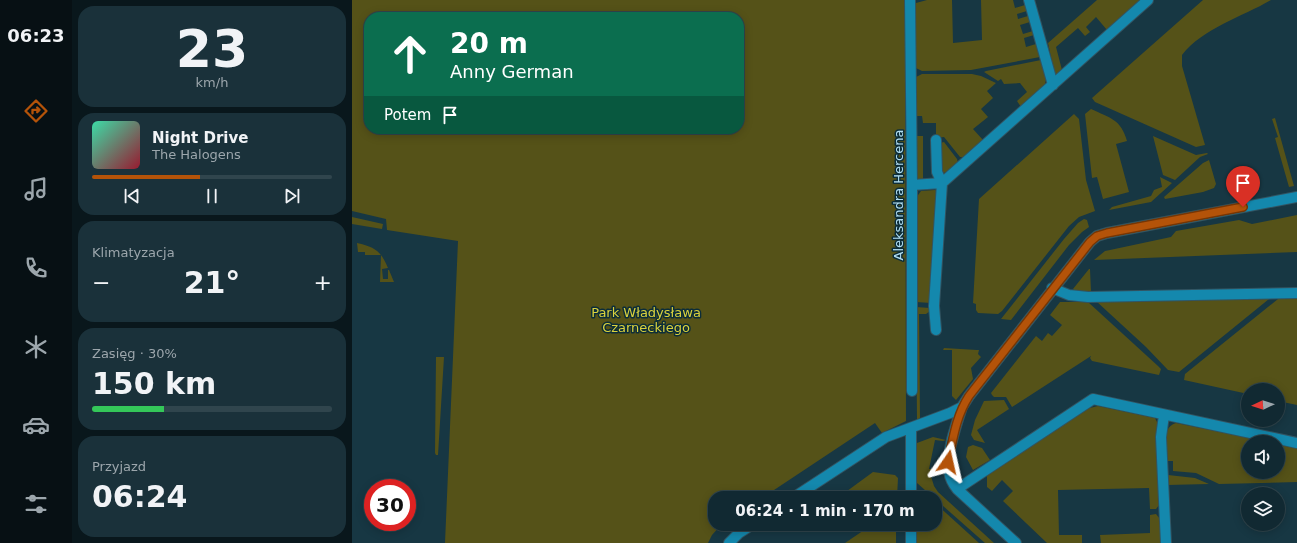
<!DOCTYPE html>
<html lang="pl">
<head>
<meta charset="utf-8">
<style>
  :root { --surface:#112932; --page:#1a313a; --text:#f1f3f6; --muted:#9ca6ac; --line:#30454d; --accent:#b45309 }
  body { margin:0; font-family:"DejaVu Sans",sans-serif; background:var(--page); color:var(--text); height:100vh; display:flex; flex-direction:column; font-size:15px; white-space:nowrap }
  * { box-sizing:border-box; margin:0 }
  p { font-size:13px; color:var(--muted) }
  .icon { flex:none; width:22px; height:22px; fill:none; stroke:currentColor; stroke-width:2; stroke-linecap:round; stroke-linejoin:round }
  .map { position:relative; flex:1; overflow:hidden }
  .sheet { display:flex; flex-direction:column; gap:6px; padding:6px; background:#09171c; width:280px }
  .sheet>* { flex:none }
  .banner { position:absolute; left:12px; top:12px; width:380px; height:122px; border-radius:16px; box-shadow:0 2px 10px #0003,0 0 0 1px var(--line); background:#0b6e4f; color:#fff; overflow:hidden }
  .needle { width:26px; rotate:266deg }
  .controls { position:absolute; left:889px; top:383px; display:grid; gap:8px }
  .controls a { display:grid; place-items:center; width:44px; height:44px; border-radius:50%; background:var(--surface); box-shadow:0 2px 10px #0003,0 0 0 1px var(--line); font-size:20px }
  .speed { position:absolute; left:12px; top:479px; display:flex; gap:8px; font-size:20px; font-weight:700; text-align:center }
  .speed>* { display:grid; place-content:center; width:52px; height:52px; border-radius:50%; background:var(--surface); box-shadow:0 2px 10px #0003,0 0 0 1px var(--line); line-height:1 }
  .speed .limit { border:6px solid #d22; background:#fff; color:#111 }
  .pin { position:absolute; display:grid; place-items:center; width:34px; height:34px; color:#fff; margin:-41px -17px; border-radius:50% 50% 50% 0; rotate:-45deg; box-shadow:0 0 4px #0007 }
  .pin .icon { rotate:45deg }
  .me { position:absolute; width:44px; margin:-22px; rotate:11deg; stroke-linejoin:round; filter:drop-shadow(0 0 3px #0008) }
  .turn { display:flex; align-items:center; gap:14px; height:84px; padding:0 20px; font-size:18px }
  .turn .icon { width:52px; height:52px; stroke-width:2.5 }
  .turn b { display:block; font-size:28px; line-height:34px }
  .then { display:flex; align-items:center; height:38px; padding:0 20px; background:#0003; gap:8px; font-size:15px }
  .big { font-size:30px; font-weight:700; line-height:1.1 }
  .sheet .card { flex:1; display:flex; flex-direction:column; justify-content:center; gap:6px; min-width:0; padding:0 14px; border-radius:16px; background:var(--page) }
  .sheet .dial { align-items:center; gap:0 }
  .dial b { font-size:52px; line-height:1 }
  .song { display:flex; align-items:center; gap:12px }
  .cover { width:48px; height:48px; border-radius:6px; background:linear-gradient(135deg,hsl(160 70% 55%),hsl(350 70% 35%)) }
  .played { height:4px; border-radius:2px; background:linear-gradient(90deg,var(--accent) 45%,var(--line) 45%) }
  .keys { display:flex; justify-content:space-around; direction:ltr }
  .heat { display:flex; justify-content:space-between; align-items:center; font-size:22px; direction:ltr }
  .charge { height:6px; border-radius:3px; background:linear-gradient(90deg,#34c759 30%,var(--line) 0) }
  .trip { position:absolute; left:356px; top:491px; width:234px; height:40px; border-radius:16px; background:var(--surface); box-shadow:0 2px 10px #0003,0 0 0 1px var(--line); font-weight:700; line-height:40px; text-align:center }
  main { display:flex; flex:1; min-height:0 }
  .dock { display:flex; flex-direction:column; width:72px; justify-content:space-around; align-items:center; background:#071014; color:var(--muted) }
  .dock .icon { width:28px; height:28px }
  .dock .selected { color:var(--accent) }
  .dock b { font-size:18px; color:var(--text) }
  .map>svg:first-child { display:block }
  .green { fill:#555218; fill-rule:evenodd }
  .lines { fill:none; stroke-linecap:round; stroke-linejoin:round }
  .street-casing { stroke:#325462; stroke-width:12 }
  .street { stroke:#1488ad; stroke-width:10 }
  .route-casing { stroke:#753606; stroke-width:10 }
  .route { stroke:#b45309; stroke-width:7 }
  .labels { text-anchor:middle; stroke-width:3; stroke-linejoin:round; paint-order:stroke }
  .street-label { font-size:13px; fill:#b3e0f3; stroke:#0c2d39 }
  .park-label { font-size:13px; fill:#dad23d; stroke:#0c2d39 }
</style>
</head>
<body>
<main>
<nav class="dock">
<b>06:23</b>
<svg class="icon selected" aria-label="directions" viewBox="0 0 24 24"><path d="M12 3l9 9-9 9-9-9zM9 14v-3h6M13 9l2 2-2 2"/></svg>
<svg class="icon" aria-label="music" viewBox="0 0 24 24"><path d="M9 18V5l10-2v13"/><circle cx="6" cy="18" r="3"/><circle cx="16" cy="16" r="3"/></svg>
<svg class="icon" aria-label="phone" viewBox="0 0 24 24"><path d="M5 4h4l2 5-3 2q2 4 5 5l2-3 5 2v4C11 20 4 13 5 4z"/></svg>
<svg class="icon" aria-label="climate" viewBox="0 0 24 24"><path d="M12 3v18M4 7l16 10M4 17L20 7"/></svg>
<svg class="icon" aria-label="car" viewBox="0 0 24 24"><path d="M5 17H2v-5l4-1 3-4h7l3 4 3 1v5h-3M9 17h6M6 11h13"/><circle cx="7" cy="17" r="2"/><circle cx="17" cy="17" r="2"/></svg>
<svg class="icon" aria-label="filters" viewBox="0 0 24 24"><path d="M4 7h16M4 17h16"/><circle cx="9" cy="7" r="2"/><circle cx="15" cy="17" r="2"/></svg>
</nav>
<section class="sheet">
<div class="card dial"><b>23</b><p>km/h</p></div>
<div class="card">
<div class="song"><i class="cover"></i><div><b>Night Drive</b><p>The Halogens</p></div></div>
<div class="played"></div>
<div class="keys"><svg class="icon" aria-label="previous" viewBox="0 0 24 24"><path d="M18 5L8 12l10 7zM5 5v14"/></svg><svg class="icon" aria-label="pause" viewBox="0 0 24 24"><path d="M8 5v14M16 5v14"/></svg><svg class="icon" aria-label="next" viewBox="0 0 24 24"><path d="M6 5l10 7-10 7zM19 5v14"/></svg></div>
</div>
<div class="card"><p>Klimatyzacja</p>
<div class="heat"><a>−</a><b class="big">21°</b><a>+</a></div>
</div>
<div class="card"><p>Zasięg · 30%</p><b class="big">150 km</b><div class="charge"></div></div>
<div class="card"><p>Przyjazd</p><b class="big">06:24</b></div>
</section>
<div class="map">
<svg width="945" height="543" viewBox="0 0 945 543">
  <rect width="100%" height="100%" fill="#173743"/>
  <path class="green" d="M0 0H553L554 421 530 433 523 423 410 498H363V524H370L360 535 356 543H93L106 241 35 230 34 219 0 211ZM17 17H387V129H17Z
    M575 0H600L601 43 630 40 629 0H661L663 8 673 5 675 11 665 14 666 19 676 16 678 22 668 25 671 34 681 31 682 35 672 38 674 47 684 44 688 57 619 70 570 71 564 68V3Z
    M745 0H789L755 30 744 17 734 27 738 32 733 36 726 28 704 47 710 70 703 76 696 43Z
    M851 0H919C890 17 851 28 830 55V66L853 145 844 147 743 102 740 98Z
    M689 60 694 78 693 85 669 107 665 101 675 92 668 83 652 84 649 79 646 81 632 72 634 71Z
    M570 74H620L629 76 644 83 635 91 641 98 629 109 636 117 621 129 631 140 612 157H608L592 137 584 138V123H571L570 116H564V77Z
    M739 109C758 118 769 119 775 141L764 144 777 192 751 199 745 177 740 178 733 114Z
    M722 114 727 119 734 180 743 211 727 217 717 226 650 311 646 314 626 313 624 310V304L621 303 627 199Z
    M923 118 942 186 937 187 923 138 926 137 920 119Z
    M564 136H571V179L566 180 564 177Z
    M801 136 844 155 855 153 856 154 848 157 823 180 811 175Z
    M592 142 605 159 606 163 593 173 589 171 588 143Z
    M857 160 864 184 862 188 851 192 813 199 812 197 851 163Z
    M808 177 820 183 799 202 757 210 760 207 799 196 802 190 810 187Z
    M583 190 585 191 579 303 564 302V198L569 191Z
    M945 215V252L742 260 753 251 758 250 819 237 824 231 887 220 900 224Z
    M0 217 31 224 30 229 0 224Z
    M732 219 735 220 737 227 730 232 717 245 659 320 649 319 712 239 726 223Z
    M5 243C23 247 29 251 36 268L30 269 31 279H36V270H37L42 282H28L29 255H13V252H6Z
    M737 269H738L739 292 725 293 721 289Z
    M917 299 827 372 816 370 794 347 744 301Z
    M926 299H945V405L926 401V390H896V394L832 380 833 374Z
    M708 302H736L806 366 809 369 807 375 740 361 738 358 739 356 660 407 654 397H642L640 395 639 393 684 336 690 341 696 333 700 336 710 325 698 315Z
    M564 307 578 308V311L574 314H567L568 418 565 420Z
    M592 348 625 350H627L626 354 629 357 619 368 621 379 604 400 600 396V350H591Z
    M84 357H92L86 455H84L83 453Z
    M652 400 657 409 625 430 633 443 622 440 619 435 623 420 632 401Z
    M746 406 803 418 806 424 808 504 804 509H798L797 488 706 490 707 535H730V543H695L651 501 661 491 650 480 640 491 635 487V474L734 409Z
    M824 423 917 442H896V472H926V444L945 448V482L867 484 844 473 821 471V461H814C814 449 809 427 824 423Z
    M581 437 594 440 591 441 583 440 577 469H587V472L578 473 582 486 586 492 642 543H633L565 483V443Z
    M621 445 630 448 638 460 621 470 614 457 616 447Z
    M814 465H816V475L843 478 857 484 815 485Z
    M521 472 543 475 546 478 545 498H494L491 494Z
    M583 503 627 543H565V524H583Z
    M804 514 808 519 809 543H749L748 535 798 533V515Z
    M521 524H544V543H493Z"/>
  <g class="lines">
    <g class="street-casing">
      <path id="street" d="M558 0 560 185V391
        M677 0 701 85
        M560 185 590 183 796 0
        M700 288 717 295 736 297 945 293
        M584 330 582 306 590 183 585 172 584 140
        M610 407C605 422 593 457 597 472 598 478 601 484 605 489L664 543
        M812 415 809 437 814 543
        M559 428V498
        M605 489 741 399 945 443
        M441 498 534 437 598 413 610 407 617 396 738 242 745 236 755 233 945 197
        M559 524V543
        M377 543 387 533 401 524"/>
    </g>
    <use href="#street" class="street"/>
  </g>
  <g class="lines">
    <g class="route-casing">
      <path id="route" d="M596 462C601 439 604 416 617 396L738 242 745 236 755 233 891 207"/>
    </g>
    <use href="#route" class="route"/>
  </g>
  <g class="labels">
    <g class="street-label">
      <text transform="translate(546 195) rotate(-90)" y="5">Aleksandra Hercena</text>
    </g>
    <g class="park-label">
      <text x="294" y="317">Park Władysława<tspan x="294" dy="15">Czarneckiego</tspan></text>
    </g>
  </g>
</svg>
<div class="controls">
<a><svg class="needle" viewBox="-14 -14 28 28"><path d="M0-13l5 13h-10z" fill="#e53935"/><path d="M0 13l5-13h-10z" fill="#9ca6ac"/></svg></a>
<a><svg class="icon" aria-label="sound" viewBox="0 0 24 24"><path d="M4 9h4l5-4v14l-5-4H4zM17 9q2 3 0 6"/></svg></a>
<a><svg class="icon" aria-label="layers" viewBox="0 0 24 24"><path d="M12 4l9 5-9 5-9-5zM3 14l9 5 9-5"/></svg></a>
</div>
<div class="speed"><div class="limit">30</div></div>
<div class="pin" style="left:891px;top:207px;background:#d93025"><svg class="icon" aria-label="arrive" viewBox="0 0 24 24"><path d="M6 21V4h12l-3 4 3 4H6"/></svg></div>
<svg class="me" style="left:596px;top:462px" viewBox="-20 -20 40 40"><path d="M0-17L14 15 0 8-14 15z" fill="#b45309" stroke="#fff" stroke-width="4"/></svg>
<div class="trip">06:24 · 1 min · 170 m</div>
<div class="banner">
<div class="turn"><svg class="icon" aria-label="ahead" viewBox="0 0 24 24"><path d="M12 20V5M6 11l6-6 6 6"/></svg><div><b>20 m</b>Anny German</div></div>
<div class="then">Potem<svg class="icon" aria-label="arrive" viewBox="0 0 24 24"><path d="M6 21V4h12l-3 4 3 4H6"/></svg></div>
</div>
</div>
</main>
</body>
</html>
